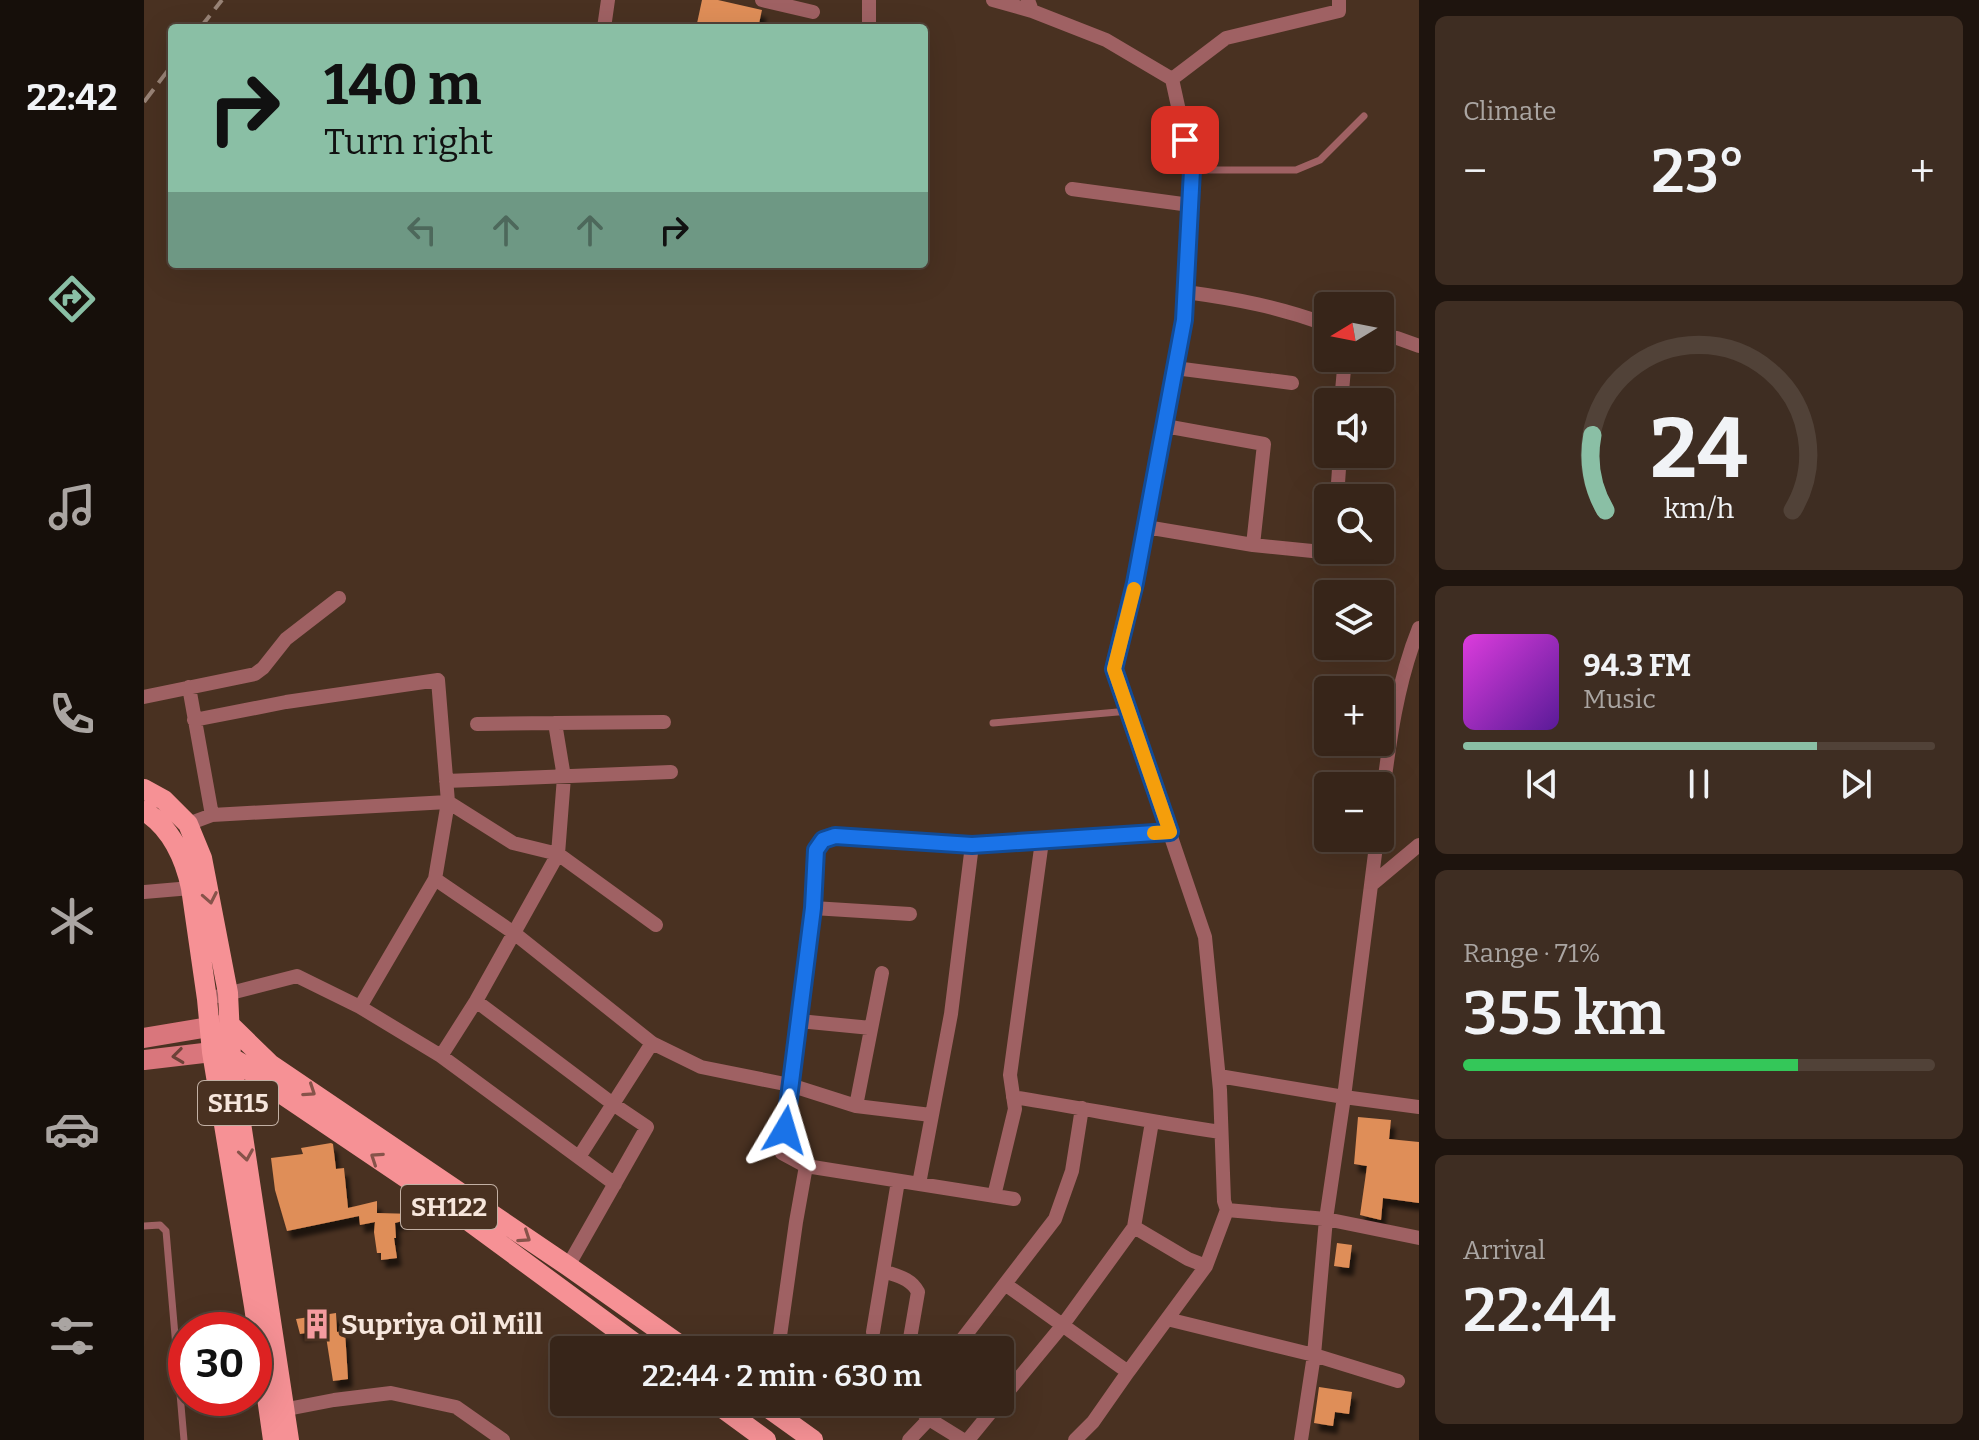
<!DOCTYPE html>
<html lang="en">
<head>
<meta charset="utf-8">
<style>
  :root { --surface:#372519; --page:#3e2d22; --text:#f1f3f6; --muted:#aaa5a2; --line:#514238; --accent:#8abfa5 }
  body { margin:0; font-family:Bitter,serif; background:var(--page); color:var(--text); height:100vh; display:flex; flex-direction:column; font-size:30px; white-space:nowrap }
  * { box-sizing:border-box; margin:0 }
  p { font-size:26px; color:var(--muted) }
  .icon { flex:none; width:44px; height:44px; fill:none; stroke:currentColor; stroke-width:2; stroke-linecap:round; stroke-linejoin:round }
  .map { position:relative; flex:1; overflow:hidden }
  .drawer { display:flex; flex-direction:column; gap:16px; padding:16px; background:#1e140e; width:560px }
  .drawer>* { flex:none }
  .top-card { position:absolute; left:24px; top:24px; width:760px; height:244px; border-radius:8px; box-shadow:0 8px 32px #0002,0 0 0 2px var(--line); background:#8abfa5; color:#111; overflow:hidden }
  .needle { width:52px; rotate:260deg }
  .fabs { position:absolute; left:1170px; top:292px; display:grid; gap:16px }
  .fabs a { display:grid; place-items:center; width:80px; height:80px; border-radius:8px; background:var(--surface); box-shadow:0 8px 32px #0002,0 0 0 2px var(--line); font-size:40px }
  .speed { position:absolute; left:24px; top:1312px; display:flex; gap:16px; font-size:40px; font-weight:700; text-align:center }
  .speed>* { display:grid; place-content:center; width:104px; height:104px; border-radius:50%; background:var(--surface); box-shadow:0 8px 32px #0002,0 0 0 2px var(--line); line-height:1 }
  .speed .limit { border:12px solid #d22; background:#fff; color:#111 }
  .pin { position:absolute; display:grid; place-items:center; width:68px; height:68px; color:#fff; margin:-34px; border-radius:16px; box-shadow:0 4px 12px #0006 }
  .me { position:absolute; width:88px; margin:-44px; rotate:7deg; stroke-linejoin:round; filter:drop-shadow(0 0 6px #0008) }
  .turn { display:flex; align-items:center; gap:28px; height:168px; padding:0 24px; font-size:36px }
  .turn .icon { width:104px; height:104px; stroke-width:2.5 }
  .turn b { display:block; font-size:56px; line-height:68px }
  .lanes { display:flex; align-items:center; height:76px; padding:0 24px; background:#0003; justify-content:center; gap:40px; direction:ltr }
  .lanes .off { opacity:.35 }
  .big { font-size:60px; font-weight:600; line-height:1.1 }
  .drawer .widget { flex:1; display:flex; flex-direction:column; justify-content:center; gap:12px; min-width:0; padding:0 28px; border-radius:12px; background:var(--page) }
  .drawer .dial { align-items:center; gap:0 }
  .dial svg { height:208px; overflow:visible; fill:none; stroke:var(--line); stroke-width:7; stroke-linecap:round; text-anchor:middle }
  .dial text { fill:var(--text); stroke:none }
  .song { display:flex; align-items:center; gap:24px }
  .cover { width:96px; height:96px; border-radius:12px; background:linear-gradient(135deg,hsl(300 70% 55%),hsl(270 70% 35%)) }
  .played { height:8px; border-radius:4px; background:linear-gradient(90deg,var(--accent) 75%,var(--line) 75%) }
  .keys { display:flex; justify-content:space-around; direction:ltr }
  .heat { display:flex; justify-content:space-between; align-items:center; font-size:44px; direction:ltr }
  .charge { height:12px; border-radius:6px; background:linear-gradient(90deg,#34c759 71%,var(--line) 0) }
  .trip { position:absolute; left:406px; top:1336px; width:464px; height:80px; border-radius:8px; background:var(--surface); box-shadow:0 8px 32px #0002,0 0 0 2px var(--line); font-weight:600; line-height:80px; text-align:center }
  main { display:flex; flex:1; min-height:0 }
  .tab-bar { display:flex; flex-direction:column; width:144px; justify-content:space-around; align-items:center; background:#160f0a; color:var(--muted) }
  .tab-bar .icon { width:56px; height:56px }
  .tab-bar .selected { color:var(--accent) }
  .tab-bar b { font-size:36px; color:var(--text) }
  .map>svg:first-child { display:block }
  .building { fill:#df8e58; filter:url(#shadow) }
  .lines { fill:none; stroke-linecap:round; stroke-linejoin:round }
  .lane { stroke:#9f6163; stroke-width:7 }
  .street { stroke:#9f6163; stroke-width:14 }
  .secondary { stroke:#d9767c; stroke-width:20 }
  .primary { stroke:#f69195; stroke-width:20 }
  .rail { stroke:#988376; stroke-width:4; stroke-dasharray:16 8; stroke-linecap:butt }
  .oneway { stroke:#86534a }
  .oneway2 { stroke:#6d4238 }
  .route-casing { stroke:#114b97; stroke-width:20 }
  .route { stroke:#1a73e8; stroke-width:14 }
  .slow { stroke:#f59e0b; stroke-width:14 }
  .labels { text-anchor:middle; stroke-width:8; stroke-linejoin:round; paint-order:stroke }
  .shield { fill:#493121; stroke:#c2b0a4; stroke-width:2 }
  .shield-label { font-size:26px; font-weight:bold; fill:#f6e6dc }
  .poi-label { font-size:28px; font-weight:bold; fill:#f6e6dc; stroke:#493121; text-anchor:start }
</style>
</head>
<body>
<main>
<nav class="tab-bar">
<b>22:42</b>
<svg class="icon selected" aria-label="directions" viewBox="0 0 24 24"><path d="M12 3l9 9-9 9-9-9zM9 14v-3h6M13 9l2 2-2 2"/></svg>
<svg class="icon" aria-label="music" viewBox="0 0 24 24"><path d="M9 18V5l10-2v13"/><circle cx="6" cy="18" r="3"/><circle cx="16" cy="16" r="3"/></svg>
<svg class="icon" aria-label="phone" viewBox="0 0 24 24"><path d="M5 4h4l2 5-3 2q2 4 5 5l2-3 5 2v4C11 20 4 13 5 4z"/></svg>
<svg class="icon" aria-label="climate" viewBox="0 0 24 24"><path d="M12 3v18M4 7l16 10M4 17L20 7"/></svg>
<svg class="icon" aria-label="car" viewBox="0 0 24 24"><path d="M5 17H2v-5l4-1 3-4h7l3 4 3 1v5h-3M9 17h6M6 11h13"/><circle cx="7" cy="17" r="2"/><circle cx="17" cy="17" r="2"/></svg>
<svg class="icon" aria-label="filters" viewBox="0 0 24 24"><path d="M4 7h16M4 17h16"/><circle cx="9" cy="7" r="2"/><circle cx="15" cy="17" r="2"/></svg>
</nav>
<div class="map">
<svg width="1275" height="1440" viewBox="0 0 1275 1440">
  <defs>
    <filter id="shadow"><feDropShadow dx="4.5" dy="8" stdDeviation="2" flood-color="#0009"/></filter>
  </defs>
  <rect width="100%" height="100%" fill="#493121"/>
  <path class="building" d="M558 0H574L618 10 614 28H552Z
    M1214 1117 1247 1120 1245 1139 1275 1142V1203L1239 1198 1237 1220 1216 1215 1223 1166 1210 1164Z
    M187 1143 189 1144 192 1169 200 1168 204 1208 233 1201V1213L272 1214 273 1217 251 1223 252 1238H250L253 1258 237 1260V1253H233L230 1232 231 1222 216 1225 215 1216 143 1231 131 1190 127 1158 159 1154 157 1148Z
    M1193 1243 1208 1245 1205 1268 1190 1266Z
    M192 1313 193 1332 201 1331 204 1379 189 1381 181 1330 156 1334 152 1319Z
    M1175 1387 1208 1392 1205 1414 1191 1412 1189 1426 1170 1423Z"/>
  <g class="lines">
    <path class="lane" d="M1048 170H1152L1176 160 1220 116
      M849 723 985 711
      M0 1226 16 1225 22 1231 40 1440"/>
    <path class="street" d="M618 0 669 12
      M849 0 888 11
      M884 0 888 11 962 40 1028 79 1048 170 1040 320 991 583 970 669 1061 937 1076 1090 1080 1201 1083 1210 1062 1266 984 1372 949 1422 931 1440
      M460 28 464 0
      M725 28V0
      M1028 79 1082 38 1195 11V0
      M928 189 1046 205
      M1042 292C1093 299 1135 307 1184 325
      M1236 337 1253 338 1275 346
      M1031 368 1148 383
      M1197 402 1201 358
      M1021 426 1120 444 1109 545 1188 553V550
      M1193 498 1196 454
      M1002 527 1109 545
      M45 687 68 815
      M0 697 111 674 119 668 142 639 195 598
      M50 720 142 702 294 680 304 802 291 879 216 1007
      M333 724 411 723
      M302 781 527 772
      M1236 815C1244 753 1251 687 1275 628
      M44 824 68 815 304 802 369 843 414 854 512 925
      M291 879 370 933 508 1043
      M1227 885 1275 845
      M0 892 47 888
      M669 908 766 914
      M738 973 712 1106 787 1115
      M75 996 153 976 216 1007 297 1056 471 1184
      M332 1001 469 1104 503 1127 424 1266
      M655 1021 727 1028
      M297 1056 332 1001 414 854 420 777 411 723 520 722
      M1075 1076 1200 1097 1275 1107
      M869 1097C939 1108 1007 1122 1077 1132
      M435 1157 508 1043 557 1067 646 1085 712 1106
      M662 1166 638 1153 669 908 672 850 679 840 691 836 828 845 1026 832
      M775 1184 807 1014 828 845
      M850 1196 871 1109 866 1075 898 841
      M1083 1210 1182 1219 1275 1238
      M990 1227 1044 1259 1062 1266
      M739 1271C753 1276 767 1278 774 1292L764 1350
      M861 1284 984 1372
      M1023 1319 1170 1355 1254 1381
      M729 1332 754 1181
      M634 1350 652 1222 662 1166 870 1199
      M810 1350 911 1219 928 1171 938 1108
      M856 1401 918 1326 990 1227 1008 1122
      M770 1402 785 1419 819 1440
      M133 1411 190 1400 247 1393 312 1407 359 1440
      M765 1440 785 1419
      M824 1440 855 1402
      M1157 1440 1170 1355 1182 1219 1200 1097 1233 838"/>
    <path class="secondary" d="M0 1038 83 1024
      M0 1060 68 1052"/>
    <path class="primary" d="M0 789 20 800 44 824 58 858 84 993 87 1057 145 1440
      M0 811C27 827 41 859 47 888L63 999 68 1052 110 1306 129 1440
      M85 1024 126 1064 424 1266 543 1350
      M79 1055C95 1059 105 1070 117 1080L311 1211 500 1350
      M570 1402 622 1440
      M616 1402 669 1440"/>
    <path class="rail" d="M56 28 78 0
      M0 102 28 65"/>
  </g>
  <defs><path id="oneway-chevron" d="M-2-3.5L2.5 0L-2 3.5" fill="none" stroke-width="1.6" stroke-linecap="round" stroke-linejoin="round" transform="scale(2)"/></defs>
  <g class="oneway">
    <use href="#oneway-chevron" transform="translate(66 898) rotate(79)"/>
    <use href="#oneway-chevron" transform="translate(166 1091) rotate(34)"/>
    <use href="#oneway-chevron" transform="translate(102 1155) rotate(81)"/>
    <use href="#oneway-chevron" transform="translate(232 1158) rotate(-146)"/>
    <use href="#oneway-chevron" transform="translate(381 1237) rotate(34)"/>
  </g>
  <use class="oneway2" href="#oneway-chevron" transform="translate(34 1056) rotate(173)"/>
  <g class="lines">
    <g class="route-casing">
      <path id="route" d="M641 1130 669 908 672 850 679 840 691 836 828 845 1026 832 970 669 991 583 1040 320 1048 170 1041 140"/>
    </g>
    <use href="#route" class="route"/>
    <path class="slow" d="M990 589 970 669 1026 832 1010 833"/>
  </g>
  <defs>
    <g id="building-bare" transform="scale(2.4)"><path d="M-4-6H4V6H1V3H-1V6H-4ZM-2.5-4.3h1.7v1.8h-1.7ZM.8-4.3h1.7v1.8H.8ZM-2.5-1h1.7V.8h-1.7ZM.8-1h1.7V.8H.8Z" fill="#f49b9f" stroke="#493121" stroke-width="2.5" paint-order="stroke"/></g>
  </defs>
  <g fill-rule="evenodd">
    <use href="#building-bare" x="173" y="1324"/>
  </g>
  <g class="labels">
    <g class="shield">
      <rect x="54" y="1081" width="80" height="44" rx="6"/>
      <rect x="257" y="1185" width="96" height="44" rx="6"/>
    </g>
    <g class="shield-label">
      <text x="94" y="1112">SH15</text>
      <text x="305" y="1216">SH122</text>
    </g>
    <g class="poi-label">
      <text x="197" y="1334">Supriya Oil Mill</text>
    </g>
  </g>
</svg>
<div class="fabs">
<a><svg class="needle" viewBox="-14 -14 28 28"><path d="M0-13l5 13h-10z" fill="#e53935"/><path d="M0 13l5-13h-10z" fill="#aaa5a2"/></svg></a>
<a><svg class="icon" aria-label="sound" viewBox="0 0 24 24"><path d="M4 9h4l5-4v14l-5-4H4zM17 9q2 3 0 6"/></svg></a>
<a><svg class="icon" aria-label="search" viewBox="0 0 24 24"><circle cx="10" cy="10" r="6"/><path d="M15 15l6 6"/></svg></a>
<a><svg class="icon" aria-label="layers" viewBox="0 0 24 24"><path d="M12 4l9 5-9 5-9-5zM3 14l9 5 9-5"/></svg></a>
<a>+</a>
<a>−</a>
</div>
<div class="speed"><div class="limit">30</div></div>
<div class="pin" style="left:1041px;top:140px;background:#d93025"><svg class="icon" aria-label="arrive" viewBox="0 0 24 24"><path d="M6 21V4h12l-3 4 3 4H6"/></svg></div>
<svg class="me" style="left:641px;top:1130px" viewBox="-20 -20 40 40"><path d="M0-17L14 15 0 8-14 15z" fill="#1a73e8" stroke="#fff" stroke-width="4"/></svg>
<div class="trip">22:44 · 2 min · 630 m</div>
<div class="top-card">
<div class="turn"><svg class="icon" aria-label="right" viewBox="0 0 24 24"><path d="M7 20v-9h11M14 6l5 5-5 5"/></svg><div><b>140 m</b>Turn right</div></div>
<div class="lanes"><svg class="icon off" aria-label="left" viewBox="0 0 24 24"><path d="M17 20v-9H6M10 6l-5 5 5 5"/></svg><svg class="icon off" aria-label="ahead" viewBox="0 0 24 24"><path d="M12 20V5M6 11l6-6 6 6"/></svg><svg class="icon off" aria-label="ahead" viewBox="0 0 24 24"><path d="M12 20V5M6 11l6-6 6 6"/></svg><svg class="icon" aria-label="right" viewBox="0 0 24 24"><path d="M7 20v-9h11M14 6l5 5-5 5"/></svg></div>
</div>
</div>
<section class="drawer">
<div class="widget"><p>Climate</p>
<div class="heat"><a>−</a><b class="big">23°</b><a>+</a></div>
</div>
<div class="widget dial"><svg viewBox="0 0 100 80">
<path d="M14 69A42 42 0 1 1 86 69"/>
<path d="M14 69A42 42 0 0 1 9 40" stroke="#8abfa5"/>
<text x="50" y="56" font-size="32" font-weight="700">24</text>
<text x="50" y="72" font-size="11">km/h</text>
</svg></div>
<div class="widget">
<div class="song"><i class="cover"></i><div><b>94.3 FM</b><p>Music</p></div></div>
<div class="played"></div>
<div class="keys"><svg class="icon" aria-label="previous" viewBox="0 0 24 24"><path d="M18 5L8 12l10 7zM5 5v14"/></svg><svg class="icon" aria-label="pause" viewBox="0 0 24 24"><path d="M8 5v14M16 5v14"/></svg><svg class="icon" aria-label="next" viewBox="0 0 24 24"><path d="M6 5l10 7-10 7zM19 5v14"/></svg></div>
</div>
<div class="widget"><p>Range · 71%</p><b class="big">355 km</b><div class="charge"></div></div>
<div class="widget"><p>Arrival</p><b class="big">22:44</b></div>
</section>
</main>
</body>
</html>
